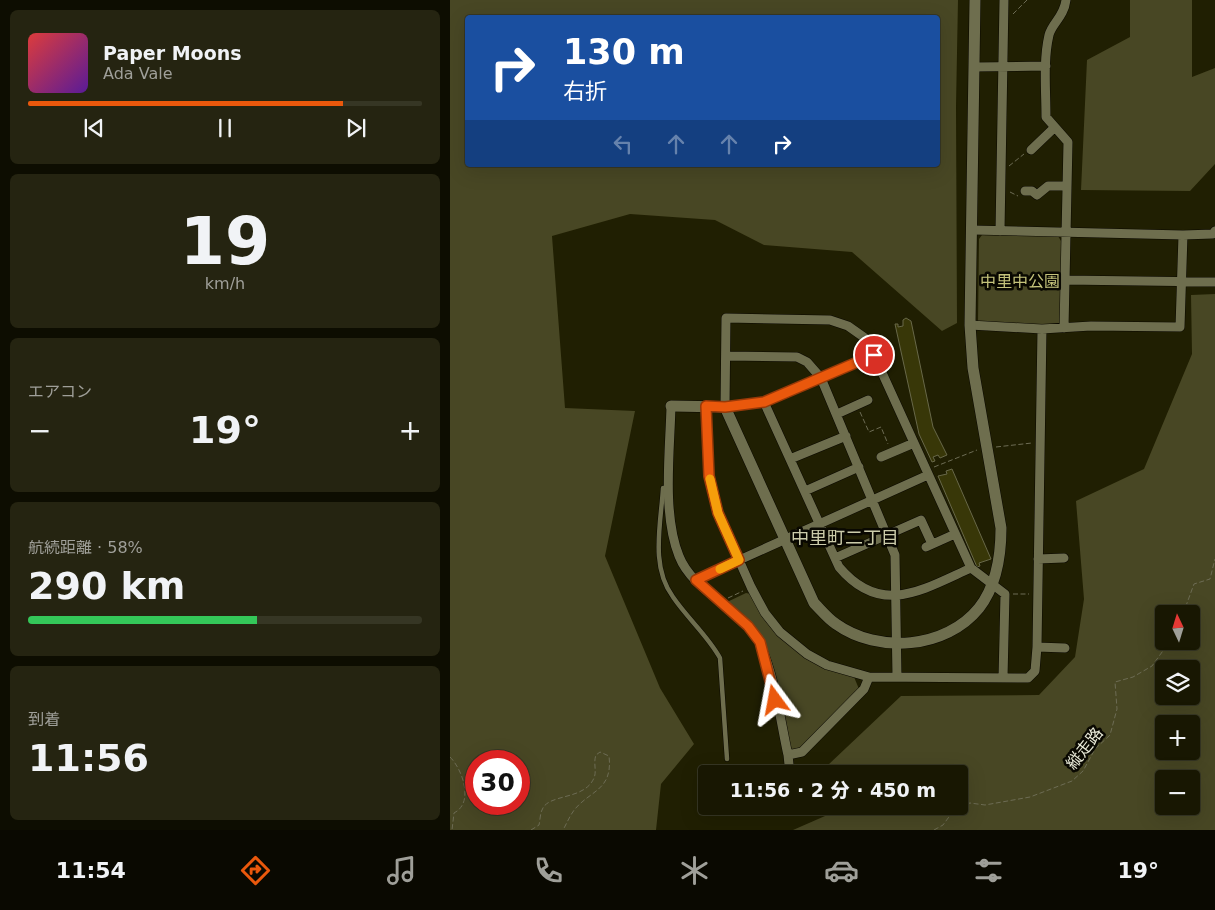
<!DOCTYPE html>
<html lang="ja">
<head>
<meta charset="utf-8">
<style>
  :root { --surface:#181702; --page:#252411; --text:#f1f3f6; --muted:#9f9f99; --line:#363624; --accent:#ea580c }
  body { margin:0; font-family:"DejaVu Sans","Noto Sans JP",sans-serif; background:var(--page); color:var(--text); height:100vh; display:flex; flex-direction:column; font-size:19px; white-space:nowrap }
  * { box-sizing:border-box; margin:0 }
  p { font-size:16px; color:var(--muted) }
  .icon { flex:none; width:28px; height:28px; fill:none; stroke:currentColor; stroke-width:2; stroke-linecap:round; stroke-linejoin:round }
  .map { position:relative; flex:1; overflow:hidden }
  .side { display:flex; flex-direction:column; gap:10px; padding:10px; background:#0d0d01; width:450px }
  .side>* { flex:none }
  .banner { position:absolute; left:15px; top:15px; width:475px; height:152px; border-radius:5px; box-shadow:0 5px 20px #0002,0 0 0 1px var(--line); background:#1a4fa0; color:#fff; overflow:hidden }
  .needle { width:32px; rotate:356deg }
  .buttons { position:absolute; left:705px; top:605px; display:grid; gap:10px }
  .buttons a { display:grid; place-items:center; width:45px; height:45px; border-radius:5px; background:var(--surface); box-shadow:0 5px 20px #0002,0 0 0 1px var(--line); font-size:25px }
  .speed { position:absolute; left:15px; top:750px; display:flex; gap:10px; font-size:25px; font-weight:700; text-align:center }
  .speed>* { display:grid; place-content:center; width:65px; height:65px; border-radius:50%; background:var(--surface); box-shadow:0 5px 20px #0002,0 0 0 1px var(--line); line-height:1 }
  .speed .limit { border:8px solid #d22; background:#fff; color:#111 }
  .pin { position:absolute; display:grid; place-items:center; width:42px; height:42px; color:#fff; margin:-21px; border:2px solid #fff; border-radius:50%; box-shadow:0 1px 5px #0007 }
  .me { position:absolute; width:55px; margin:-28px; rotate:347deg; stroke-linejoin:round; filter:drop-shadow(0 0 4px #0008) }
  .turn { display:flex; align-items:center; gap:18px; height:105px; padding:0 15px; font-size:22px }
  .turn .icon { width:65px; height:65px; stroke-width:2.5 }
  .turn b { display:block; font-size:35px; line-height:42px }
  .lanes { display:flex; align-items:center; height:48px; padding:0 15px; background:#0003; justify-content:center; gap:25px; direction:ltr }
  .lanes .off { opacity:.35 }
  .big { font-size:38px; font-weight:800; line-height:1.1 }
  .side .widget { flex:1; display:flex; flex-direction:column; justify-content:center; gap:8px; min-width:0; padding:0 18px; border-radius:8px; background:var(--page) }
  .side .dial { align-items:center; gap:0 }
  .dial b { font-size:65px; line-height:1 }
  .song { display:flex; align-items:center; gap:15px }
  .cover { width:60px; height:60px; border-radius:8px; background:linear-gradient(135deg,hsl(0 70% 55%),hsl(270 70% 35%)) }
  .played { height:5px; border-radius:2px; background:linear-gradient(90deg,var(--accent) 80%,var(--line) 80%) }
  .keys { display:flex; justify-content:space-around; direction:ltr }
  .heat { display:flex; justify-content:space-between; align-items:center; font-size:28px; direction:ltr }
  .charge { height:8px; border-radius:4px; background:linear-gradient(90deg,#34c759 58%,var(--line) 0) }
  .trip { position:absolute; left:248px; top:765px; width:270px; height:50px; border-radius:5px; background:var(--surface); box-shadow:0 5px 20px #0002,0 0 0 1px var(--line); font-weight:800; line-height:50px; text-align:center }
  .menu { display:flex; height:80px; justify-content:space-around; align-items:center; background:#0a0901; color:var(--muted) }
  .menu .icon { width:35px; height:35px }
  .menu .on { color:var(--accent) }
  .menu b { font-size:22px; color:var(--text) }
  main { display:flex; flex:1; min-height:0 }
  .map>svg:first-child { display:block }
  .green { fill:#484724; fill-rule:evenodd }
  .building { fill:#383708; stroke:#686849 }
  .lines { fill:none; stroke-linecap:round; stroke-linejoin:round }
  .service-casing { stroke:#0a0800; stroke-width:5.5 }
  .minor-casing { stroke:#0a0800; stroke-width:10 }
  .tertiary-casing { stroke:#0a0800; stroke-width:12 }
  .path { stroke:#6d6c54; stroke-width:1; stroke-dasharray:5 2.5; stroke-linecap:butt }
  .service { stroke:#6e6e4e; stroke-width:4.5 }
  .minor { stroke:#6e6e4e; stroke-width:9 }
  .tertiary { stroke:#6e6e4e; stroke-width:11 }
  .route-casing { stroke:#983908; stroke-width:12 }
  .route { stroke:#ea580c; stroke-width:9 }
  .slow { stroke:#f59e0b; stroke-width:9 }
  .labels { text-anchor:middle; stroke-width:5; stroke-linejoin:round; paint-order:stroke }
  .park-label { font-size:16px; fill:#c5c37b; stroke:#090801 }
  .street-label { font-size:16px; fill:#eaebd9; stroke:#090801 }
  .neighbourhood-label { font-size:18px; fill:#cca; stroke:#090801 }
</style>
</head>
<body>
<main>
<section class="side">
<div class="widget">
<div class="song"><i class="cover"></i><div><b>Paper Moons</b><p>Ada Vale</p></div></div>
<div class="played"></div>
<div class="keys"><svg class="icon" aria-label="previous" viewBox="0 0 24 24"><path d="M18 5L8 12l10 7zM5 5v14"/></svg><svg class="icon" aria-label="pause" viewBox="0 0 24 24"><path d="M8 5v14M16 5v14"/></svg><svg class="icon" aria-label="next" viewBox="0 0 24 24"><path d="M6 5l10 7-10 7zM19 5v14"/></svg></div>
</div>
<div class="widget dial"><b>19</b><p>km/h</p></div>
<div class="widget"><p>エアコン</p>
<div class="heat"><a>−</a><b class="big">19°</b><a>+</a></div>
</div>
<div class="widget"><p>航続距離 · 58%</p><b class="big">290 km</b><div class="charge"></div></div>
<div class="widget"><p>到着</p><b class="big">11:56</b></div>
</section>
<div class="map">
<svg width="765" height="830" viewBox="0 0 765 830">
  <rect width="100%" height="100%" fill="#201f02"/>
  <path class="green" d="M0 0H508L506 106 507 323 492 331 402 252 314 245 265 220 180 214 102 236 115 408 185 411 155 556 210 688 244 744 211 784 206 830H0ZM18 18H488V165H18ZM26 761H69V804H26Z
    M680 0H742V77L765 68V164L740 191 631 190 637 60 680 37Z
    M532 235 608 236 611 241V322L607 326 528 323 529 239Z
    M765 294V830H343L375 816 376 806H509V774H377L378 765 451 696 589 695 625 657 634 599 626 501 694 469 742 354 741 295ZM714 614H741V641H714ZM714 669H741V696H714ZM714 724H741V751H714ZM714 779H741V806H714Z
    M296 593 301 594 313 616 377 669 404 677 409 689 347 751 341 749C332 709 328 659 303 625 296 616 286 609 277 602Z"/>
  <path class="building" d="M456 318 461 321 483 427 497 455 490 458 488 455 483 457 485 461 482 462 469 434 445 324H448V327L453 326V320Z
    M502 469 541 559 529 563 530 566 527 567 488 476 497 474 496 471Z
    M256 806H269L265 812Z"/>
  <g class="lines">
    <g class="service-casing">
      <path id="service" d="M218 488H213C211 524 200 566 223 597 238 619 258 636 270 658L277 759"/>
    </g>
    <g class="minor-casing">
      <path id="minor" d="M524 67 596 66
        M581 150 605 127
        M575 191H582L587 195 598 186H617
        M522 230 733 235 763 234 765 231
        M550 231 554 0
        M615 280 765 282
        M520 325 592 329 641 326 730 327 733 235
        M614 328 618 142 596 117C596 90 593 61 599 35 602 23 614 17 616 0
        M424 355 314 402 275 407 276 318 380 320 398 326 415 338 424 355 521 568 555 594 553 678
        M276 356 347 357 357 362 371 378 445 555 447 677
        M314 402 389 567C431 617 472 590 521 568
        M221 406C220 451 212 514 229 556 241 587 278 603 298 626 322 652 330 720 338 755L340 774
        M256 406 259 476 268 513 301 587 315 613 330 632 357 654 377 665 419 677 578 678 585 671 587 647 592 329
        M387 414 418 400
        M431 457 464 443
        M340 459 396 436
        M355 491 409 467
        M476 547 505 534
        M385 558 471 520 482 544
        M588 559 614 558
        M245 580 478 475
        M587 647 615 648
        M338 755 352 752 414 689 419 677
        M344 806V808"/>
    </g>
    <g class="tertiary-casing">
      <path id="tertiary" d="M221 406 275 407 364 603C371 610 378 619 386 624 428 654 496 649 529 608 547 585 551 556 551 528L523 368 520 325 525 0"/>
    </g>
    <path class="path" d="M563 14 577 0
      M559 166 574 154
      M560 192 568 196
      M410 412 419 432 431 427 438 444
      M546 447 582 443
      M484 467 527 450
      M563 594H579
      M278 598 293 591
      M733 614 744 584 760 579 765 559
      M0 757C13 770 24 803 4 813L2 830
      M509 806 520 803 535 805 580 797 622 781 633 771 645 749 660 735 667 709 665 682 683 677 702 666 720 641
      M81 830 89 825C90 821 90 814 92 810 98 793 134 801 144 778 147 771 143 763 146 755L150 752 159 756C163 790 141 790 125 809 120 815 117 823 113 830
      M484 830 493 825 507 806"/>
    <use href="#service" class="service"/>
    <use href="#minor" class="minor"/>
    <use href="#tertiary" class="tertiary"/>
  </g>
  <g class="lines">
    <g class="route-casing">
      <path id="route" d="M325 700 310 642 298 626 246 580 289 560 268 513 259 476 256 406 275 407 314 402 424 355"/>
    </g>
    <use href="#route" class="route"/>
    <path class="slow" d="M260 479 268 513 289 560 270 569"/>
  </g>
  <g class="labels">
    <g class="park-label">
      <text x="570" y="287">中里中公園</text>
    </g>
    <g class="street-label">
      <text transform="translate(634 748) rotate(-52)" y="6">縦走路</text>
    </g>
    <g class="neighbourhood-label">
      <text x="395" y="544">中里町二丁目</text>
    </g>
  </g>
</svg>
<div class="buttons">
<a><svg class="needle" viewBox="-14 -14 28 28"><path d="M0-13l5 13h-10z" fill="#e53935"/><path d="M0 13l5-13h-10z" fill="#9f9f99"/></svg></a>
<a><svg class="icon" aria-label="layers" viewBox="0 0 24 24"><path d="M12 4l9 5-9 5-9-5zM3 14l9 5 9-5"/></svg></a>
<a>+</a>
<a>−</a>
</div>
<div class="speed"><div class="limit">30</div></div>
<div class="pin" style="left:424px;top:355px;background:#d93025"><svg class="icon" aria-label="arrive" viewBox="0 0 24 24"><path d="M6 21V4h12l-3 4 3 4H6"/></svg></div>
<svg class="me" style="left:325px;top:700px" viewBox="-20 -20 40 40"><path d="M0-17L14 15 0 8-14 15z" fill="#ea580c" stroke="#fff" stroke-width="4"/></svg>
<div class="trip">11:56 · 2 分 · 450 m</div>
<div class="banner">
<div class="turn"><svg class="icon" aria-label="right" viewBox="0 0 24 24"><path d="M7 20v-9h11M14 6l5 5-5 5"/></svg><div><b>130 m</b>右折</div></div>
<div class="lanes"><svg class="icon off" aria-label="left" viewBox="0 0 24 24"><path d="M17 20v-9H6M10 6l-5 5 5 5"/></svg><svg class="icon off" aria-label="ahead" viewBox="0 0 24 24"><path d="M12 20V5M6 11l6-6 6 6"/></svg><svg class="icon off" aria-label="ahead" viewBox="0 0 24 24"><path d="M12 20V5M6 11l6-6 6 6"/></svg><svg class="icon" aria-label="right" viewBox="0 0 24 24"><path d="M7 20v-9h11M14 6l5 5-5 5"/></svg></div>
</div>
</div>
</main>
<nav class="menu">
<b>11:54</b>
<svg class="icon on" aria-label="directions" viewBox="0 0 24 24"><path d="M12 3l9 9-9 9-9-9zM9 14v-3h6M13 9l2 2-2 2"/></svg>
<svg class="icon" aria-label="music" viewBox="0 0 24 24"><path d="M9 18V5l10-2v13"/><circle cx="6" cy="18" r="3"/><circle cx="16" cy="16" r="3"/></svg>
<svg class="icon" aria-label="phone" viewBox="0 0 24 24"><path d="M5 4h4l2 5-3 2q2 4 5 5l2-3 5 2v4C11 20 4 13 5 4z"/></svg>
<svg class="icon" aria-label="climate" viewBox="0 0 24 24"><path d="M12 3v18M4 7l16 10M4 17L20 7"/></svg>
<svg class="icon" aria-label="car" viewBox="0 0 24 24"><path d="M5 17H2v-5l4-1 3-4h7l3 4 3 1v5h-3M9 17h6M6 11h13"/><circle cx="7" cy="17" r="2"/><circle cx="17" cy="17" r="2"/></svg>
<svg class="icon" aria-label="filters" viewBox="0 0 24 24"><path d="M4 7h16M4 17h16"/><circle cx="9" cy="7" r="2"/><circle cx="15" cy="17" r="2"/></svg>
<b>19°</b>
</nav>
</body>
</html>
